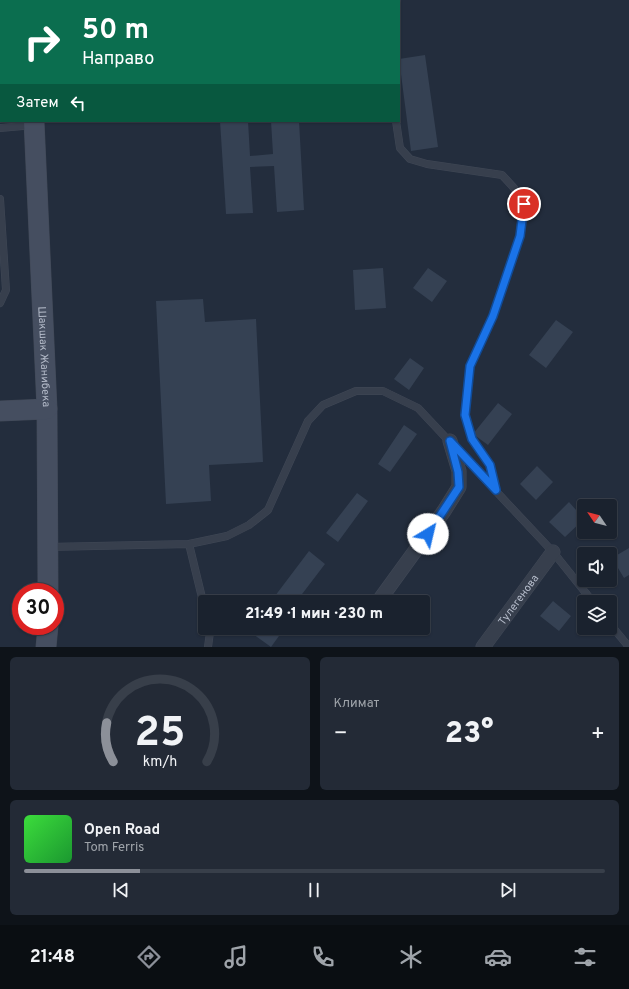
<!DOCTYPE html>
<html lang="ru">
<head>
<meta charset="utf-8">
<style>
  :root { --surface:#1a222e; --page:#232a36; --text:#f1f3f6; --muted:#9fa4aa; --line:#383f4a; --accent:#8c9099 }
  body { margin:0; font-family:Overpass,sans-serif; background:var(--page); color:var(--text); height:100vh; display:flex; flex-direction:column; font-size:15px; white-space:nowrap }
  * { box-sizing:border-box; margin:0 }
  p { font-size:13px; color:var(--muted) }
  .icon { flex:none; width:22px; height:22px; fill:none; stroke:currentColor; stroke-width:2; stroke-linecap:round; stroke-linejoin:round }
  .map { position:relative; height:647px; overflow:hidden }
  .panel { display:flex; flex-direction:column; gap:10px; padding:10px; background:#0e1319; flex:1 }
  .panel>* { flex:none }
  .banner { position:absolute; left:0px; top:0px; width:400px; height:122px; box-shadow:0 1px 3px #0004,0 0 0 1px var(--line); background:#0b6e4f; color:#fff; overflow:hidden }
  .needle { width:26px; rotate:305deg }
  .controls { position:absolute; left:577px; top:499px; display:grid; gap:8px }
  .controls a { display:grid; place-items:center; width:40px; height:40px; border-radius:4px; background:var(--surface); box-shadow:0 1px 3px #0004,0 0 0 1px var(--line); font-size:20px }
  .speed { position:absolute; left:12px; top:583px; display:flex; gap:8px; font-size:20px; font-weight:700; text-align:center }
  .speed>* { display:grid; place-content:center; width:52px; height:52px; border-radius:50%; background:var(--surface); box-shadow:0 1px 3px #0004,0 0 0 1px var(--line); line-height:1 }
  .speed .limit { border:6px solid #d22; background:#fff; color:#111 }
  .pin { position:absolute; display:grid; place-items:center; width:34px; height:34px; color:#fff; margin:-17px; border:2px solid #fff; border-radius:50%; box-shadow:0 1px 4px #0007 }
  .me { position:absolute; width:44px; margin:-22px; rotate:36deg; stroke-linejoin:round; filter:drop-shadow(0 0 3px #0008) }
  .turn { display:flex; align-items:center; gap:14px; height:84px; padding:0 16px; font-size:18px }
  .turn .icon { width:52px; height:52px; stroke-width:2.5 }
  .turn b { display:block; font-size:28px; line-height:34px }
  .then { display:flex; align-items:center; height:38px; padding:0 16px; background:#0003; gap:8px; font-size:15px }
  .big { font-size:30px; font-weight:800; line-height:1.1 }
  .panel .tile { flex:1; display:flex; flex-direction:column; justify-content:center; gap:6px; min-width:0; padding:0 14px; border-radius:6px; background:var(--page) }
  .panel .dial { align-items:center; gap:0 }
  .dial svg { height:104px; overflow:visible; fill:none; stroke:var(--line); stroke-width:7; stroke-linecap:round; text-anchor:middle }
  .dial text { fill:var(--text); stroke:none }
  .song { display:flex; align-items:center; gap:12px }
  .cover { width:48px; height:48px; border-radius:6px; background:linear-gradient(135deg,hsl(120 70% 55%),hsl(130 70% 35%)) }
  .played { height:4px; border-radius:2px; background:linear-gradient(90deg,var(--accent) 20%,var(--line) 20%) }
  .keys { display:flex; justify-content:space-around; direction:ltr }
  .heat { display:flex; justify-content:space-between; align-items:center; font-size:22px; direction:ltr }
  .panel .tiles { flex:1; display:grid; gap:10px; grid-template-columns:1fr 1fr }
  .tile:last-child { grid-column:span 2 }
  .trip { position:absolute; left:198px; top:595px; width:232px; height:40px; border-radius:4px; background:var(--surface); box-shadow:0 1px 3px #0004,0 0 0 1px var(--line); font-weight:800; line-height:40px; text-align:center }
  .tabs { display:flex; height:64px; justify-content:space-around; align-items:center; background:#0a0e12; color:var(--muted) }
  .tabs .icon { width:28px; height:28px }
  .tabs .on { color:var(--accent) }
  .tabs b { font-size:18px; color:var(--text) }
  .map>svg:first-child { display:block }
  .building { fill:#354153 }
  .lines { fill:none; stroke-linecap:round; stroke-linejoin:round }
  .lane-casing { stroke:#404856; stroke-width:8 }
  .street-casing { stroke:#404856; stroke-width:15 }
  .secondary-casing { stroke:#404856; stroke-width:21 }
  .lane { stroke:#373f4d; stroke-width:7 }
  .street { stroke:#373f4d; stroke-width:14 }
  .secondary { stroke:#454e60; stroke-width:20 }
  .route-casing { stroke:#114b97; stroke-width:10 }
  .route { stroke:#1a73e8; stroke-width:7 }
  .labels { text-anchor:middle; stroke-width:4; stroke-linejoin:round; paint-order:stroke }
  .street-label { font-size:11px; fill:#b3bac8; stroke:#1c2532 }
</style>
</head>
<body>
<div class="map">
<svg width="629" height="647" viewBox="0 0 629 647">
  <rect width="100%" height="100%" fill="#232d3d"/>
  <path class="building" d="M425 55 438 147 411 151 399 59Z
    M220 121H248L250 156 273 154 271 121H299L304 210 277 212 274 166 250 167 253 213 226 214Z
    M383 268 386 308 355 310 353 270Z
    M428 268 447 281 432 302 413 288Z
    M203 299 205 322 256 319 263 462 209 465 211 501 166 504 156 301Z
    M556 320 573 332 546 368 529 355Z
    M410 358 424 368 409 390 394 379Z
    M498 403 512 414 488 445 473 434Z
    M404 425 417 434 390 472 378 464Z
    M537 466 553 482 536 500 520 484Z
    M357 493 368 501 338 542 326 533Z
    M569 502 584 519 565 537 549 522Z
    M629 548V575L624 578 612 558Z
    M309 551 325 564 296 602H284L275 596Z
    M553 601 571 616 559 631 540 616Z
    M256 628H283L284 629 271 647 253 634Z"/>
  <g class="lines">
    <g class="lane-casing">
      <path id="lane" d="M331 0V1
        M396 121 400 148 410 159 427 164 502 175 514 188 525 204 520 236 493 316 470 366 465 415 472 439 490 465 496 490
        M0 128 34 125
        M0 199 6 290 0 303
        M189 544 205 610
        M48 547 189 544 227 536 249 525 268 510 308 421 323 405 356 391H383L418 408 553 552 593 602
        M610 624 629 647
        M208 647 210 632 209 628"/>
    </g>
    <g class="street-casing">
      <g id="street">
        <path d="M378 602 444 511 459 487V471L450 441"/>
        <path id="s1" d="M483 647 553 552"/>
      </g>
    </g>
    <g class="secondary-casing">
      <g id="secondary">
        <path d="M27 0V1"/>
        <path id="s2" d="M34 121 47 409 48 592"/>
        <path d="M0 411 47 409"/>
        <path d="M46 647 48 626"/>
      </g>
    </g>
    <use href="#lane" class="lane"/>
    <use href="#street" class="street"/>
    <use href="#secondary" class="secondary"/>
  </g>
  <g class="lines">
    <g class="route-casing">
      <path id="route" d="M428 534 459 487 458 472 450 441 496 490 490 465 472 439 465 415 470 366 493 316 520 236 524 204"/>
    </g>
    <use href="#route" class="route"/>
  </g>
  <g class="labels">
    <g class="street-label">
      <text dy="4" stroke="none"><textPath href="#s2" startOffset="236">Шакшак Жанибека</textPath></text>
      <text dy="4" stroke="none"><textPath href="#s1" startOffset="59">Тулегенова</textPath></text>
    </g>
  </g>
</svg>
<div class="controls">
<a><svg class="needle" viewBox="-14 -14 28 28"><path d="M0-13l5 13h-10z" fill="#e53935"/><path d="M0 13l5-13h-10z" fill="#9fa4aa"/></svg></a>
<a><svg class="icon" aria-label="sound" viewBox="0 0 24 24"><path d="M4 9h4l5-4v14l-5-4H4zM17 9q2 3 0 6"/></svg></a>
<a><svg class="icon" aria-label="layers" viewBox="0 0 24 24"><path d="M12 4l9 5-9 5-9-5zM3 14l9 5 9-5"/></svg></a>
</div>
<div class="speed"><div class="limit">30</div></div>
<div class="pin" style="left:524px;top:204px;background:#d93025"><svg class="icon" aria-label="arrive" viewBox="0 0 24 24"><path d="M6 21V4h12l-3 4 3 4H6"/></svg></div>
<svg class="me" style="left:428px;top:534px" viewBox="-20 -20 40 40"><circle r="19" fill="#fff"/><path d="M0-13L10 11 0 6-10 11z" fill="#1a73e8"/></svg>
<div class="trip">21:49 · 1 мин · 230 m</div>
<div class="banner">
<div class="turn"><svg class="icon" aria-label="right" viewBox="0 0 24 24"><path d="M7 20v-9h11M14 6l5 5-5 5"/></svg><div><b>50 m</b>Направо</div></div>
<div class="then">Затем<svg class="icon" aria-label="left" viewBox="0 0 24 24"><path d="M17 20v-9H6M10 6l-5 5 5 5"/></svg></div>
</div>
</div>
<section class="panel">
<div class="tiles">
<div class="tile dial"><svg viewBox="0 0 100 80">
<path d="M14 69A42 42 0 1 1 86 69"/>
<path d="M14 69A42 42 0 0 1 9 39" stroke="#8c9099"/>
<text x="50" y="56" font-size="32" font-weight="700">25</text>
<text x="50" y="72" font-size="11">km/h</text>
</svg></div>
<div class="tile"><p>Климат</p>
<div class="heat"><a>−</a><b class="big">23°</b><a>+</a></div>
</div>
<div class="tile">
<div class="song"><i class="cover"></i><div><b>Open Road</b><p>Tom Ferris</p></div></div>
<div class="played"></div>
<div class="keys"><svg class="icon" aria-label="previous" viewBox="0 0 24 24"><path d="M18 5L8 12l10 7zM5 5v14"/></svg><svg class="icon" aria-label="pause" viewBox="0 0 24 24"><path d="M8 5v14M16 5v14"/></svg><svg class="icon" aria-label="next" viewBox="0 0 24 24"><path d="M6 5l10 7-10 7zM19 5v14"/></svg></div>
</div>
</div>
</section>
<nav class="tabs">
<b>21:48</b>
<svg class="icon on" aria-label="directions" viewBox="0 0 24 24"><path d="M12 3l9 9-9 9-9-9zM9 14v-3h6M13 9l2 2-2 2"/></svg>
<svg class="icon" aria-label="music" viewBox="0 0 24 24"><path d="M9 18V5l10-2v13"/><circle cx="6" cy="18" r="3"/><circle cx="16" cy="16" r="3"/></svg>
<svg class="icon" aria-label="phone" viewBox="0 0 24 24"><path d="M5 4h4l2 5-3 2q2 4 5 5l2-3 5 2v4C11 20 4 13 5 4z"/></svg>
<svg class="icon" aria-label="climate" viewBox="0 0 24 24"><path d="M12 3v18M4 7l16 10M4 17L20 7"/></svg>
<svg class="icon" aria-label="car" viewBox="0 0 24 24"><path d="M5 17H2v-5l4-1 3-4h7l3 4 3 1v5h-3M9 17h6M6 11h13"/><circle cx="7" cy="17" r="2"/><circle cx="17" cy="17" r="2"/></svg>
<svg class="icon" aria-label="filters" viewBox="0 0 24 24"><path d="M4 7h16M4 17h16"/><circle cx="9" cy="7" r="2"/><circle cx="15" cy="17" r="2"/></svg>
</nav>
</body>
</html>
